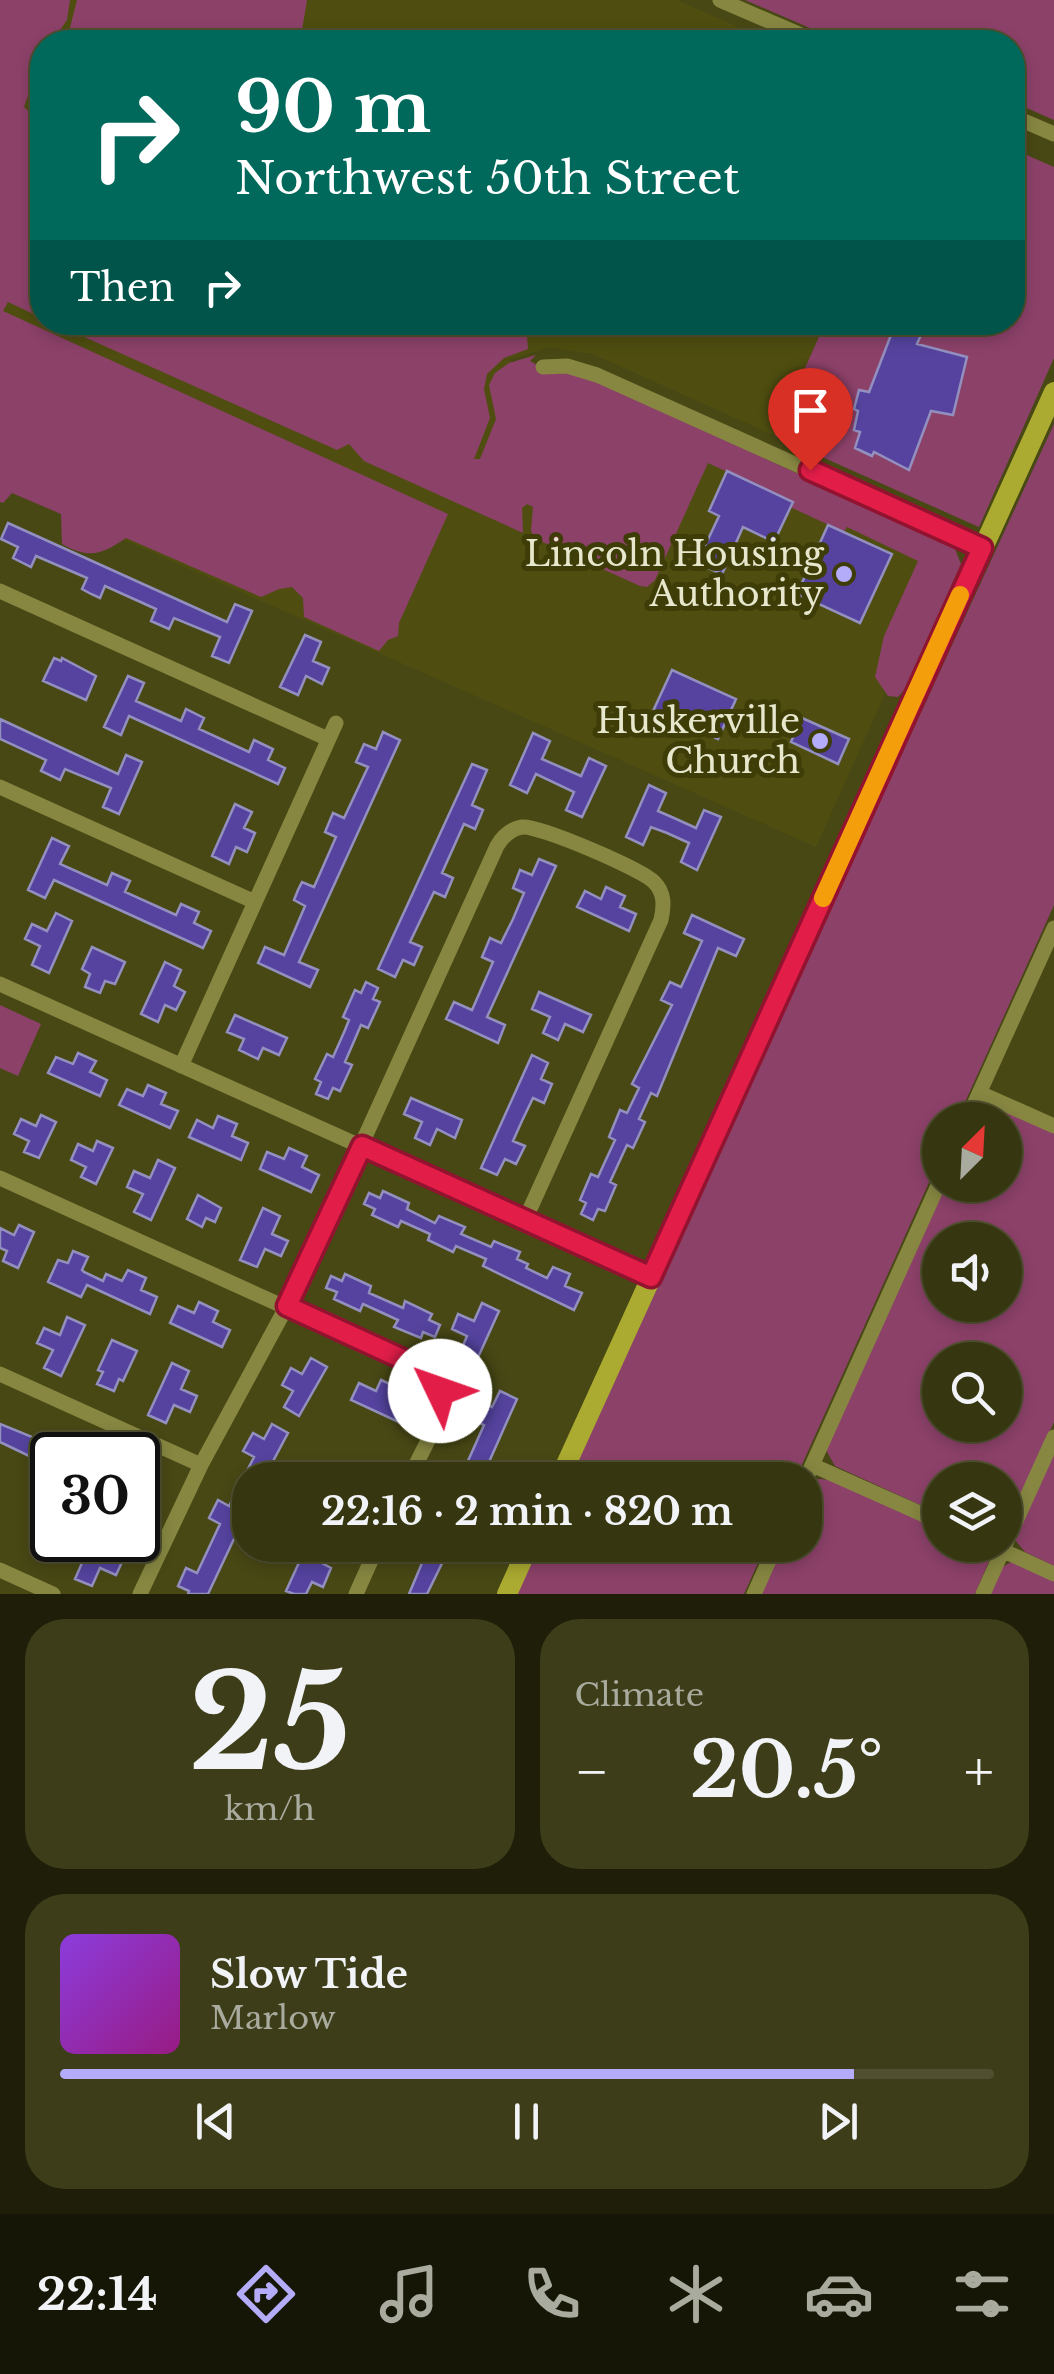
<!DOCTYPE html>
<html lang="en">
<head>
<meta charset="utf-8">
<style>
  :root { --surface:#363610; --page:#3d3e19; --text:#f1f3f6; --muted:#aaab9f; --line:#505030; --accent:#b5acf9 }
  body { margin:0; font-family:"Libre Baskerville",serif; background:var(--page); color:var(--text); height:100vh; display:flex; flex-direction:column; font-size:38px; white-space:nowrap }
  * { box-sizing:border-box; margin:0 }
  p { font-size:32px; color:var(--muted) }
  .icon { flex:none; width:55px; height:55px; fill:none; stroke:currentColor; stroke-width:2; stroke-linecap:round; stroke-linejoin:round }
  .map { position:relative; height:1594px; overflow:hidden }
  .side { display:flex; flex-direction:column; gap:25px; padding:25px; background:#1e1e09; flex:1 }
  .side>* { flex:none }
  .hud { position:absolute; left:30px; top:30px; width:995px; height:305px; border-radius:40px; box-shadow:0 5px 15px #0003,0 0 0 2px var(--line); background:#00695c; color:#fff; overflow:hidden }
  .needle { width:65px; rotate:24deg }
  .buttons { position:absolute; left:922px; top:1102px; display:grid; gap:20px }
  .buttons a { display:grid; place-items:center; width:100px; height:100px; border-radius:50%; background:var(--surface); box-shadow:0 5px 15px #0003,0 0 0 2px var(--line); font-size:50px }
  .speed { position:absolute; left:30px; top:1432px; display:flex; gap:20px; font-size:50px; font-weight:700; text-align:center }
  .speed>* { display:grid; place-content:center; width:130px; height:130px; border-radius:50%; background:var(--surface); box-shadow:0 5px 15px #0003,0 0 0 2px var(--line); line-height:1 }
  .speed .limit { border:5px solid #111; border-radius:15px; background:#fff; color:#111 }
  .pin { position:absolute; display:grid; place-items:center; width:85px; height:85px; color:#fff; margin:-102px -42px; border-radius:50% 50% 50% 0; rotate:-45deg; box-shadow:0 0 10px #0007 }
  .pin .icon { rotate:45deg }
  .me { position:absolute; width:110px; margin:-55px; rotate:312deg; stroke-linejoin:round; filter:drop-shadow(0 0 8px #0008) }
  .turn { display:flex; align-items:center; gap:35px; height:210px; padding:0 40px; font-size:45px }
  .turn .icon { width:130px; height:130px; stroke-width:2.5 }
  .turn b { display:block; font-size:70px; line-height:85px }
  .then { display:flex; align-items:center; height:95px; padding:0 40px; background:#0003; gap:20px; font-size:38px }
  .big { font-size:75px; font-weight:700; line-height:1.1 }
  .side .card { flex:1; display:flex; flex-direction:column; justify-content:center; gap:15px; min-width:0; padding:0 35px; border-radius:40px; background:var(--page) }
  .side .dial { align-items:center; gap:0 }
  .dial b { font-size:130px; line-height:1 }
  .song { display:flex; align-items:center; gap:30px }
  .cover { width:120px; height:120px; border-radius:15px; background:linear-gradient(135deg,hsl(270 70% 55%),hsl(310 70% 35%)) }
  .played { height:10px; border-radius:5px; background:linear-gradient(90deg,var(--accent) 85%,var(--line) 85%) }
  .keys { display:flex; justify-content:space-around; direction:ltr }
  .heat { display:flex; justify-content:space-between; align-items:center; font-size:55px; direction:ltr }
  .side .tiles { flex:1; display:grid; gap:25px; grid-template-columns:1fr 1fr }
  .card:last-child { grid-column:span 2 }
  .trip { position:absolute; left:232px; top:1462px; width:590px; height:100px; border-radius:40px; background:var(--surface); box-shadow:0 5px 15px #0003,0 0 0 2px var(--line); font-weight:700; line-height:100px; text-align:center }
  .tab-bar { display:flex; height:160px; justify-content:space-around; align-items:center; background:#161606; color:var(--muted) }
  .tab-bar .icon { width:70px; height:70px }
  .tab-bar .selected { color:var(--accent) }
  .tab-bar b { font-size:45px; color:var(--text) }
  .map>svg:first-child { display:block }
  .built { fill:#4f4e10 }
  .green { fill:#8c4169; fill-rule:evenodd }
  .building { fill:#55439f; stroke:#938fbf; stroke-width:2.5 }
  .lines { fill:none; stroke-linecap:round; stroke-linejoin:round }
  .street { stroke:#878742; stroke-width:15 }
  .secondary { stroke:#abaa31; stroke-width:20 }
  .route-casing { stroke:#92132f; stroke-width:25 }
  .route { stroke:#e11d48; stroke-width:18 }
  .slow { stroke:#f59e0b; stroke-width:18 }
  .poi-dot { fill:#b5acf9; stroke:#3e3d07; stroke-width:4 }
  .labels { text-anchor:middle; stroke-width:10; stroke-linejoin:round; paint-order:stroke }
  .poi-label { font-size:35px; fill:#e6e7cc; stroke:#3e3d07; text-anchor:end }
</style>
</head>
<body>
<div class="map">
<svg width="1054" height="1594" viewBox="0 0 1054 1594">
  <rect width="100%" height="100%" fill="#484815"/>
  <path class="built" d="M34 0H677L772 42H42V322L825 323 775 436 593 354 550 347 508 360 948 554 816 847 0 485V76Z"/>
  <path class="green" d="M0 0H70L67 20 52 42H42V56L24 107 32 114 42 68V318L8 302 3 311 448 514 399 623 398 636 388 640 379 651 304 617 303 598 292 587 279 589 261 597 126 538C101 555 89 559 62 544L61 514 12 493 3 503 0 502Z
    M77 0H307L300 42H59L70 28Z
    M745 0H1054V120L1013 102 1012 42H842Z
    M1013 149 1054 167V358L979 527 775 436 825 323 1012 322Z
    M53 323H526L528 349 504 358 487 374 484 389 490 418 474 459H480L496 419 489 385 495 373 509 363 536 355 530 361 553 374 564 373 588 378 953 544 961 564 904 690 898 697 888 696 875 677 884 636 918 561 847 527 844 532 790 507 792 502 708 463 655 580 647 587 640 586 534 538 531 530 533 507 527 504 522 508 523 533 364 461 349 444 337 450Z
    M1054 424V905L957 1120H940V1158L795 1480H567Z
    M0 1005 41 1024 18 1076 0 1068Z
    M989 1107 999 1108 1054 1133V1422L1005 1530V1480H940V1514L835 1466 825 1448 943 1185H1005V1120H972L975 1114ZM940 1240H1005V1305H940ZM940 1360H1005V1425H940Z
    M1054 1454V1566L1025 1552 1015 1540Z
    M818 1479 833 1480 940 1528V1545C959 1545 982 1539 990 1559L975 1594H759L781 1545H805V1492L812 1481Z
    M537 1545H766L744 1594H515Z
    M1011 1562 1054 1580V1594H987L999 1569Z"/>
  <path class="building" d="M896 322H916L925 326 917 344 967 357 953 415 931 411 909 470 874 452 872 456 855 448 860 432 854 430 858 411 854 409 859 390 869 392Z
    M727 471 793 502 774 542 743 527 722 574 697 563 719 516 709 511Z
    M8 523 227 622 235 604 252 611 229 663 212 656 220 637 174 618 169 629 151 621 156 609 105 586 100 598 91 594 82 589 87 578 36 556 31 567 13 558 18 547 1 539Z
    M828 525 892 554 860 623 797 594Z
    M305 635 321 642 313 661 329 668 322 684 306 676 298 695 280 687Z
    M54 658 61 661 62 658 96 676 86 700 43 681Z
    M672 670 736 699 718 739 654 709Z
    M128 676 144 683 136 701 181 721 186 709 204 718 199 729 249 752 254 740 273 749 268 760 285 768 278 784 129 716 121 735 104 727Z
    M802 718 849 739 838 764 791 742 794 735 784 731 789 720 799 724Z
    M0 719 118 774 126 755 142 762 119 814 103 807 111 788 65 769 60 780 41 771 46 760 0 739Z
    M383 732 400 740 299 962 318 970 310 987 258 963 265 947 284 955 305 906 294 900 298 890 302 882 314 887 336 837 325 832 333 813 344 818 368 767 356 762 364 744 376 749Z
    M533 733 550 741 542 759 565 769 581 776 589 758 606 766 582 817 566 810 574 792 536 774 527 793 510 785Z
    M472 764 487 770 472 805 483 810 475 829 464 824 442 873 453 878 445 897 434 892 410 942 422 947 414 965 403 960 395 977 378 969Z
    M649 785 666 793 658 811 674 818 696 828 704 810 721 817 697 870 681 862 689 843 667 833 651 827 643 845 626 837Z
    M235 804 252 812 244 828 255 833 247 852 236 847 229 864 212 856Z
    M52 838 69 846 60 864 107 885 112 873 130 881 125 892 176 915 181 904 199 912 194 923 211 931 203 948 54 880 45 898 28 890Z
    M539 859 556 866 487 1017 505 1025 498 1043 446 1019 454 1002 472 1010 493 962 482 957 490 938 501 943 513 919 524 893 513 888 520 870 532 875Z
    M606 887 625 896 620 907 636 914 629 931 577 907 585 891 601 899Z
    M56 913 72 921 49 973 32 965 40 946 25 939 32 924 47 931Z
    M692 915 744 939 736 956 718 948 657 1096 651 1093 639 1119 645 1122 633 1148 627 1145 610 1182 616 1185 605 1211 598 1209 593 1220 581 1214 586 1203 580 1200 591 1174 598 1177 603 1166 615 1140 609 1137 620 1110 627 1113 639 1088 632 1084 672 1005 661 1000 670 982 681 987 702 941 684 933Z
    M92 947 125 962 115 984 105 981 100 993 85 987 90 974 82 969Z
    M165 962 181 970 174 986 185 992 176 1010 165 1005 158 1022 141 1014Z
    M366 982 378 988 373 999 380 1002 368 1028 361 1025 345 1062 352 1065 340 1091 333 1088 328 1099 316 1094 321 1082 315 1079 327 1054 333 1057 345 1030 349 1020 343 1017 355 990 361 993Z
    M539 992 591 1015 583 1032 565 1024 558 1040 543 1033 550 1017 532 1009Z
    M235 1015 287 1038 279 1055 263 1048 258 1059 239 1050 244 1039 227 1032Z
    M78 1053 96 1061 90 1072 107 1080 100 1096 48 1073 56 1057 73 1064Z
    M532 1055 548 1063 541 1079 552 1084 544 1103 533 1098 521 1123 513 1141 525 1146 516 1164 505 1159 497 1175 481 1168Z
    M148 1085 166 1093 161 1104 178 1111 170 1128 119 1105 127 1089 143 1096Z
    M411 1098 462 1120 455 1138 437 1129 430 1145 415 1138 422 1122 404 1114Z
    M41 1115 56 1122 39 1158 24 1152 29 1141 14 1134 21 1119 36 1126Z
    M218 1116 237 1124 232 1136 248 1143 241 1160 189 1137 197 1120 213 1128Z
    M97 1141 113 1148 96 1184 81 1177 86 1167 71 1160 78 1144 93 1151Z
    M289 1148 307 1156 302 1167 319 1175 311 1192 260 1169 267 1152 284 1159Z
    M158 1160 175 1168 151 1220 134 1212 143 1194 127 1187 134 1171 150 1178Z
    M383 1191 409 1203 407 1209 435 1223 439 1216 465 1227 461 1234 491 1247 494 1241 520 1252 517 1259 528 1264 526 1268 547 1278 553 1267 570 1274 565 1286 582 1293 574 1310 483 1266 486 1259 456 1246 453 1252 428 1240 430 1234 401 1221 398 1227 372 1215 375 1209 364 1204 369 1193 380 1198Z
    M198 1195 221 1208 215 1222 206 1218 202 1227 187 1219Z
    M263 1208 280 1216 272 1234 288 1241 281 1256 265 1249 257 1267 240 1260Z
    M19 1225 34 1232 18 1268 3 1261 7 1251 0 1248V1228L14 1235Z
    M73 1251 88 1257 82 1270 84 1272 103 1281 106 1274 122 1281 128 1270 146 1278 141 1290 157 1297 150 1314 87 1285 81 1297 48 1282 58 1260 68 1263Z
    M345 1274 371 1286 369 1293 403 1308 405 1301 432 1314 429 1320 440 1325 435 1337 423 1332 421 1338 394 1327 398 1320 387 1315 363 1304 360 1311 334 1299 337 1292 326 1288 331 1276 342 1281Z
    M199 1302 218 1311 213 1322 230 1330 222 1347 170 1323 178 1306 194 1313Z
    M482 1303 499 1311 476 1362 459 1355 467 1336 452 1329 458 1314 474 1321Z
    M67 1317 85 1325 61 1376 44 1368 53 1350 37 1343 44 1328 60 1335Z
    M112 1340 137 1351 123 1381 119 1379 114 1391 97 1384 103 1372 98 1370Z
    M311 1358 327 1367 299 1416 284 1407 293 1391 282 1385 291 1368 302 1374Z
    M172 1363 189 1371 181 1389 197 1396 190 1412 174 1405 166 1423 148 1415Z
    M381 1380 399 1388 395 1399 412 1406 403 1424 351 1400 359 1383 376 1391Z
    M500 1391 517 1399 481 1480H446L452 1467 463 1472 484 1425 473 1420 481 1402 492 1407Z
    M0 1424 49 1444 54 1433 73 1442 68 1453 72 1455H52V1467L0 1442Z
    M272 1424 288 1433 263 1480H250V1505L208 1594H188L189 1591 178 1586 186 1568 197 1573 220 1524 209 1518 218 1500 229 1506 254 1457 243 1451 253 1433 264 1439Z
    M92 1540H113L107 1553 123 1560 116 1575 100 1568 92 1586 75 1579Z
    M307 1545H328L320 1562 331 1568 323 1587 312 1582 306 1594H294L286 1591Z
    M401 1545H451L427 1594H409L425 1556Z"/>
  <g class="lines">
    <path class="street" d="M720 0 817 42
      M1012 116 1054 134
      M543 367 567 366 597 375 982 548
      M0 591 328 739
      M0 787 255 902
      M0 984 651 1277
      M181 1066 336 723
      M980 1093 1054 1126
      M967 1120 1054 928
      M0 1178 428 1372C458 1401 422 1449 408 1480
      M0 1374 201 1465
      M812 1465 940 1522
      M805 1481 940 1181
      M991 1545 1054 1574
      M0 1570 53 1594
      M140 1594 201 1465 295 1291 497 846C503 836 510 829 522 827 539 825 641 869 654 882 665 893 664 906 661 920L525 1220
      M356 1594 378 1545
      M754 1594 776 1545
      M983 1594 1054 1437"/>
    <path class="secondary" d="M559 1480 1054 392
      M507 1594 529 1545"/>
  </g>
  <g class="lines">
    <g class="route-casing">
      <path id="route" d="M440 1391 433 1376 422 1368 287 1306 362 1146 651 1277 982 548 810 470"/>
    </g>
    <use href="#route" class="route"/>
    <path class="slow" d="M823 898 960 595"/>
  </g>
  <g class="poi-dot">
    <circle cx="844" cy="574" r="10"/>
    <circle cx="820" cy="741" r="10"/>
  </g>
  <g class="labels">
    <g class="poi-label">
      <text x="824" y="566">Lincoln Housing<tspan x="824" dy="40">Authority</tspan></text>
      <text x="800" y="733">Huskerville<tspan x="800" dy="40">Church</tspan></text>
    </g>
  </g>
</svg>
<div class="buttons">
<a><svg class="needle" viewBox="-14 -14 28 28"><path d="M0-13l5 13h-10z" fill="#e53935"/><path d="M0 13l5-13h-10z" fill="#aaab9f"/></svg></a>
<a><svg class="icon" aria-label="sound" viewBox="0 0 24 24"><path d="M4 9h4l5-4v14l-5-4H4zM17 9q2 3 0 6"/></svg></a>
<a><svg class="icon" aria-label="search" viewBox="0 0 24 24"><circle cx="10" cy="10" r="6"/><path d="M15 15l6 6"/></svg></a>
<a><svg class="icon" aria-label="layers" viewBox="0 0 24 24"><path d="M12 4l9 5-9 5-9-5zM3 14l9 5 9-5"/></svg></a>
</div>
<div class="speed"><div class="limit">30</div></div>
<div class="pin" style="left:810px;top:470px;background:#d93025"><svg class="icon" aria-label="arrive" viewBox="0 0 24 24"><path d="M6 21V4h12l-3 4 3 4H6"/></svg></div>
<svg class="me" style="left:440px;top:1391px" viewBox="-20 -20 40 40"><circle r="19" fill="#fff"/><path d="M0-13L10 11 0 6-10 11z" fill="#e11d48"/></svg>
<div class="trip">22:16 · 2 min · 820 m</div>
<div class="hud">
<div class="turn"><svg class="icon" aria-label="right" viewBox="0 0 24 24"><path d="M7 20v-9h11M14 6l5 5-5 5"/></svg><div><b>90 m</b>Northwest 50th Street</div></div>
<div class="then">Then<svg class="icon" aria-label="right" viewBox="0 0 24 24"><path d="M7 20v-9h11M14 6l5 5-5 5"/></svg></div>
</div>
</div>
<section class="side">
<div class="tiles">
<div class="card dial"><b>25</b><p>km/h</p></div>
<div class="card"><p>Climate</p>
<div class="heat"><a>−</a><b class="big">20.5°</b><a>+</a></div>
</div>
<div class="card">
<div class="song"><i class="cover"></i><div><b>Slow Tide</b><p>Marlow</p></div></div>
<div class="played"></div>
<div class="keys"><svg class="icon" aria-label="previous" viewBox="0 0 24 24"><path d="M18 5L8 12l10 7zM5 5v14"/></svg><svg class="icon" aria-label="pause" viewBox="0 0 24 24"><path d="M8 5v14M16 5v14"/></svg><svg class="icon" aria-label="next" viewBox="0 0 24 24"><path d="M6 5l10 7-10 7zM19 5v14"/></svg></div>
</div>
</div>
</section>
<nav class="tab-bar">
<b>22:14</b>
<svg class="icon selected" aria-label="directions" viewBox="0 0 24 24"><path d="M12 3l9 9-9 9-9-9zM9 14v-3h6M13 9l2 2-2 2"/></svg>
<svg class="icon" aria-label="music" viewBox="0 0 24 24"><path d="M9 18V5l10-2v13"/><circle cx="6" cy="18" r="3"/><circle cx="16" cy="16" r="3"/></svg>
<svg class="icon" aria-label="phone" viewBox="0 0 24 24"><path d="M5 4h4l2 5-3 2q2 4 5 5l2-3 5 2v4C11 20 4 13 5 4z"/></svg>
<svg class="icon" aria-label="climate" viewBox="0 0 24 24"><path d="M12 3v18M4 7l16 10M4 17L20 7"/></svg>
<svg class="icon" aria-label="car" viewBox="0 0 24 24"><path d="M5 17H2v-5l4-1 3-4h7l3 4 3 1v5h-3M9 17h6M6 11h13"/><circle cx="7" cy="17" r="2"/><circle cx="17" cy="17" r="2"/></svg>
<svg class="icon" aria-label="filters" viewBox="0 0 24 24"><path d="M4 7h16M4 17h16"/><circle cx="9" cy="7" r="2"/><circle cx="15" cy="17" r="2"/></svg>
</nav>
</body>
</html>
